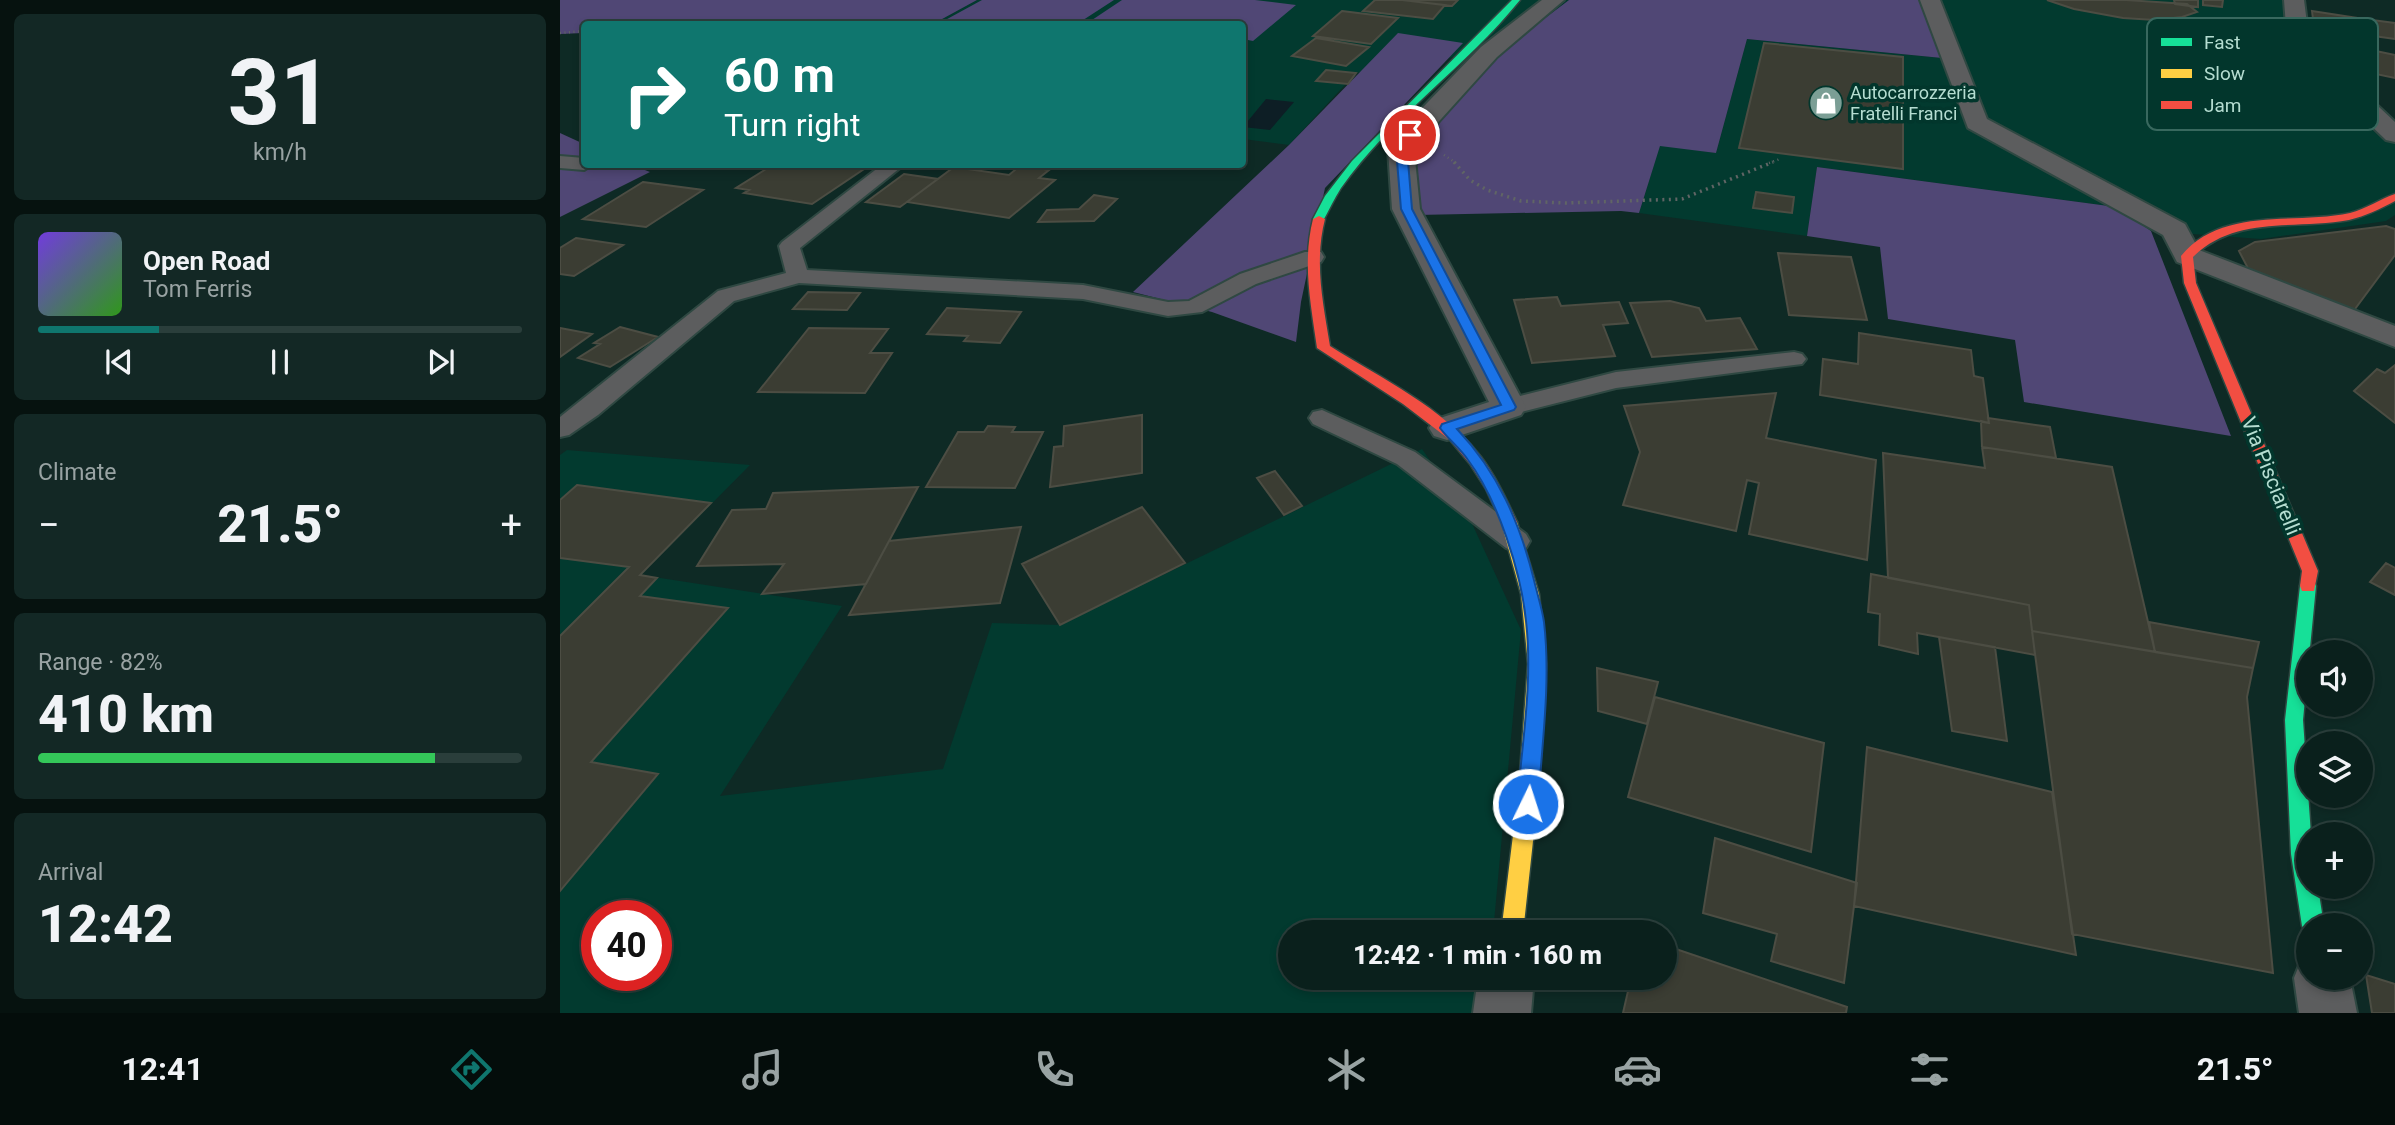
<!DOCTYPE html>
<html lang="en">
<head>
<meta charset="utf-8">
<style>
  :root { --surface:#0a201c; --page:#132825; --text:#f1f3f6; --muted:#99a3a3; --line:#2a3e3b; --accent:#0f766e }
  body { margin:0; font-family:Roboto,sans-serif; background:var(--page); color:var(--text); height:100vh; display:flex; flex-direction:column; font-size:26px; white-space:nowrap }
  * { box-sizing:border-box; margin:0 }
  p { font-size:23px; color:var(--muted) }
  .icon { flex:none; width:38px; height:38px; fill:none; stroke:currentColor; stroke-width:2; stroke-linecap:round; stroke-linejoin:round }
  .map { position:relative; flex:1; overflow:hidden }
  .panel { display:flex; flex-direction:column; gap:14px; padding:14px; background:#06120f; width:560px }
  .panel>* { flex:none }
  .banner { position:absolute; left:21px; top:21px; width:665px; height:147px; border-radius:7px; box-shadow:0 4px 10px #0003,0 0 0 2px var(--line); background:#0f766e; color:#fff; overflow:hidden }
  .controls { position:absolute; left:1736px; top:640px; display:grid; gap:14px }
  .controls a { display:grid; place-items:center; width:77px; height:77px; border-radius:50%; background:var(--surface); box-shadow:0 4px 10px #0003,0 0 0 2px var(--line); font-size:35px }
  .speed { position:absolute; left:21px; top:900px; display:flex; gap:14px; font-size:35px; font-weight:700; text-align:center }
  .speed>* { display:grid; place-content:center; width:91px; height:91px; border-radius:50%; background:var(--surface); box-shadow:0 4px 10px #0003,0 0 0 2px var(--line); line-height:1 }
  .speed .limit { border:10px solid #d22; background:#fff; color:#111 }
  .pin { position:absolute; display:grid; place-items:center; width:60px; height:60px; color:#fff; margin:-30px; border:4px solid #fff; border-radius:50%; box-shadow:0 2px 7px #0007 }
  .me { position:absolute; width:77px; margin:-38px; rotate:4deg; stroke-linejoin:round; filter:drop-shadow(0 0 5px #0008) }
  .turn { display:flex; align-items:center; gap:24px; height:147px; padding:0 28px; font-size:32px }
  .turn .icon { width:91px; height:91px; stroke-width:2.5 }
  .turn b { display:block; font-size:49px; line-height:60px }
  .big { font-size:52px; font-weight:800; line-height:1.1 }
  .panel .card { flex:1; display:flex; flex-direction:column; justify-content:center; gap:10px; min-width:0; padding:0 24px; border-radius:10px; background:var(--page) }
  .panel .dial { align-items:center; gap:0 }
  .dial b { font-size:91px; line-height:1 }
  .song { display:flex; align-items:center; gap:21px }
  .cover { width:84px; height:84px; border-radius:10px; background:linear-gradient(135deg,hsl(260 70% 55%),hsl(110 70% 35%)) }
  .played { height:7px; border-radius:4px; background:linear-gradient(90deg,var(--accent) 25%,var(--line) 25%) }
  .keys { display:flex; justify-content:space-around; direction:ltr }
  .heat { display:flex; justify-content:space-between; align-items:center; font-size:38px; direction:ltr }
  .charge { height:10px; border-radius:5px; background:linear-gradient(90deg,#34c759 82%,var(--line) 0) }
  .trip { position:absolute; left:718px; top:920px; width:399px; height:70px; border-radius:35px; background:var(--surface); box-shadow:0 4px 10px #0003,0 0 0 2px var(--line); font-weight:800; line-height:70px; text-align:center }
  .menu { display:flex; height:112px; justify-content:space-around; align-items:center; background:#040d0b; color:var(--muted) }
  .menu .icon { width:49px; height:49px }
  .menu .on { color:var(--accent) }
  .menu b { font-size:32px; color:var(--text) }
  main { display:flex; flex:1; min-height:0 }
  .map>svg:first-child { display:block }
  .built { fill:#023a2f; fill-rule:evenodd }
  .green { fill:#504775 }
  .water { fill:#0d1e25 }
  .building { fill:#3b3d33; stroke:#4c4d43; stroke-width:2 }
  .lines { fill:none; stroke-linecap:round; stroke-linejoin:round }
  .lane-casing { stroke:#2f4842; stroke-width:4 }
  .street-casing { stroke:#2f4842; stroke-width:4 }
  .fast-casing { stroke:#2f4842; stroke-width:3 }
  .slow-casing { stroke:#2f4842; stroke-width:3 }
  .jam-casing { stroke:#2f4842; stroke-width:3 }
  .path-far1 { stroke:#606565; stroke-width:2.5; stroke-dasharray:1 3.5; stroke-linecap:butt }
  .path { stroke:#606565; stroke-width:3.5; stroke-dasharray:2 4.5; stroke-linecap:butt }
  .lane { fill:#5c5d5e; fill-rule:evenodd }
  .street { fill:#5c5d5e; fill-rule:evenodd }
  .fast { fill:#16e098; fill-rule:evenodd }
  .slow { fill:#ffcf43; fill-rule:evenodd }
  .jam { fill:#f24e42; fill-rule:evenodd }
  .route { fill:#1a73e8; stroke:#114b97; stroke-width:2 }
  .labels { text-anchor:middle; stroke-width:7; stroke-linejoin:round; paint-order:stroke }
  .far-poi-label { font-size:18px; fill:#b5ddd1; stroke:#02362c; text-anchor:start }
  .street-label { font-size:21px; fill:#b5ddd1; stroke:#02362c }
  .key { fill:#02362c; stroke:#38685e; stroke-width:2 }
  .key-label { font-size:19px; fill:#b5ddd1 }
</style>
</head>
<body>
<main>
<section class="panel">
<div class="card dial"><b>31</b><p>km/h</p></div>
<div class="card">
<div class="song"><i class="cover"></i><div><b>Open Road</b><p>Tom Ferris</p></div></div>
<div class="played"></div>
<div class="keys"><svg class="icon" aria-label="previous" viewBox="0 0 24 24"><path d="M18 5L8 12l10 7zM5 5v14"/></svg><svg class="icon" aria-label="pause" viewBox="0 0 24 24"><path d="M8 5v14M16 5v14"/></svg><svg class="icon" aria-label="next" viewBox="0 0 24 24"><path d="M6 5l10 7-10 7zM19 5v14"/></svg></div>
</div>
<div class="card"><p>Climate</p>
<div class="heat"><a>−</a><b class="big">21.5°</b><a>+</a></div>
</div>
<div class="card"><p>Range · 82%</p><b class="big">410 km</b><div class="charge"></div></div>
<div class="card"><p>Arrival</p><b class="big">12:42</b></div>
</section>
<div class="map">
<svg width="1835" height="1013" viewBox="0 0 1835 1013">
  <rect width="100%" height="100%" fill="#0e2a25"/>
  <path class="built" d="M417 0H1009L944 49 796 73 729 145 683 139 682 24H373Z
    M1360 0H1723L1727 40 1752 71 1818 135 1835 138V215L1826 221 1701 239 1591 231 1556 207 1257 167 1247 236 1079 213 1100 145 1156 153 1187 39 1382 58Z
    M862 449 909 517 961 630 933 933H730V978H926L921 1013H0V455L7 450 190 465 81 575 282 606 160 796 383 769 432 623 500 625ZM37 915H96V975H37Z"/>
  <path class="green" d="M0 0H417L373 24H24V33L0 34Z
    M422 0H554L517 24H378Z
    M562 0H695L736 5 693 41 683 39 682 24H570L532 20Z
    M1009 0H1360L1382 58 1187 39 1156 153 1100 146 1079 213 1061 211 857 215 848 158 860 136 944 49Z
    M838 33 903 43 765 188 741 302 736 342 652 312 573 292 729 145Z
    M0 133 24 144V164L72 165 90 172 0 217Z
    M1257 167 1556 207 1591 231 1671 436 1464 402 1455 340 1328 319 1320 247 1247 236Z"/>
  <path class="water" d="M706 99 734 102 710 130 683 127Z"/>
  <path class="building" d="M815 0H842L885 5 873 19 803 11Z
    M842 0H898L892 6Z
    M1487 0H1566L1627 4 1637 12 1622 17 1595 20 1563 18 1514 9Z
    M1614 0H1638V7L1615 4Z
    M1643 0H1663L1662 7 1643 5Z
    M782 11 838 18 811 44 753 36Z
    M1752 11 1797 18 1799 26 1753 19Z
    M1797 18 1835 23V39L1800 34Z
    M756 38 809 47 786 66 732 56Z
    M1204 43 1343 57V169L1179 148Z
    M1816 51 1835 55V78L1811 73 1810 66 1818 68Z
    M766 70 796 73 788 84 756 81Z
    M214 164H275L304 169 252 204 184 193 189 190 176 188Z
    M461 165 489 170 479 178 495 180 449 218 347 202 394 167 449 175Z
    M344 174 378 179 340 207 306 202Z
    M83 182 143 190 86 227 23 219Z
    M1196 192 1234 197 1232 213 1193 208Z
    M534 195 557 199 534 221 478 222 487 210 519 209Z
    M1826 226 1835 229V255L1792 313 1692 276 1679 251 1695 242Z
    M16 238 63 245 14 276 0 274V248Z
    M1218 253 1291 257 1307 320 1229 315Z
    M248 292 300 293 287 310 233 309Z
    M997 297 1001 306 1059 302 1068 323 1043 325 1055 356 972 363 954 300Z
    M1110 301 1139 308 1146 321 1180 318 1197 349 1092 357 1070 303Z
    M387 308 461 312 440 343 404 341 408 336 367 334Z
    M60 327 98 337 50 367 18 358 40 344 34 343Z
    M0 328 32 334 0 357Z
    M249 328 328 329 310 353H332L305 393 198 392Z
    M1299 333 1411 350 1414 376 1423 378 1429 423 1260 395 1263 359 1298 364Z
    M1835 365V423L1794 391 1817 369 1825 373Z
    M1216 393 1206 438 1316 460 1307 560 1189 534 1199 483 1187 480 1176 531 1063 505 1080 452 1064 406Z
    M582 415V473L490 487 494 447 503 446 504 426Z
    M1428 418 1490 427 1496 458 1422 447 1421 421 1429 423Z
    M428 426 455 427 452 432H483L455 488 366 487 398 432H424Z
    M1422 447 1552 467 1595 652 1472 631 1469 605 1328 578 1323 453 1425 468Z
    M715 471 742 506 724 515 697 478Z
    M17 485 151 503 80 575 97 578 80 596 168 608 31 762 98 774 0 891V636L69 567 0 558V500Z
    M358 487 306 584 202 594 224 564 137 566 172 510 206 509 213 493Z
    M582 507 625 563 500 625 462 564Z
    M461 527 440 603 289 615 329 541Z
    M1826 563 1835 568V595L1810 582Z
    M1311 574 1469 605 1475 655 1357 633 1358 654 1319 645 1320 614 1308 612Z
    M1589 622 1699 642 1693 668 1595 652Z
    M1472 631 1693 668 1687 697 1713 973 1512 934Z
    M1379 637 1435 647 1447 741 1392 731Z
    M1037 668 1098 682 1087 724 1038 711Z
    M1095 697 1264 743 1251 852 1068 797Z
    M1307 747 1492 792 1516 955 1294 906Z
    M1155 838 1297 883 1284 983 1211 961 1217 934 1143 913Z
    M1104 945 1287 1007 1286 1013H1063L1071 978H1104Z
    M1806 975 1835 984V1013H1812Z"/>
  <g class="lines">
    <g class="lane-casing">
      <path id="lane" d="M0 156 24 158V164H33L24 170 0 168Z
        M323 164H345L240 248 247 270 523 285 608 302 629 301 680 274 745 252H761L764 257 761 262 696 284 642 312 608 316 523 299 239 283 174 301 38 415 9 435 0 437V417L158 291 226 273 219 246 222 242Z
        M1234 352 1242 354 1246 359 1242 364 1056 388 949 415 940 413 936 407 940 401 1056 372Z
        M762 410 855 452 966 534 970 541 966 548 956 552 946 548 837 464 753 424 749 418 753 412Z"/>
    </g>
    <g class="street-casing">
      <path id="street" d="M982 0H1004L937 57 854 149 860 209 966 407 961 415 887 440 874 436 869 428 874 420 929 402 832 209 828 149 841 130 921 47Z
        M1360 0H1380L1427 119 1625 224 1639 250 1835 326V347L1617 262 1603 235 1408 128Z
        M1724 0H1744L1749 39 1752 44 1835 122V142L1826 140 1735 53 1727 39Z
        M1748 956V978H1790L1797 1013H1739L1734 978 1742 958Z
        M918 978H974L971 1013H913Z"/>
    </g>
    <g class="fast-casing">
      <path id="fast" d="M952 0H960C906 67 831 117 781 188 774 199 769 210 763 221H755L753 219 765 196 792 161Z
        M1748 580 1754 581 1756 586 1743 720 1751 835H1748V887H1758L1764 926H1748V935L1742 926 1731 854 1725 720 1740 586 1742 581Z"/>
    </g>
    <g class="slow-casing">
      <path id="slow" d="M949 516 957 522 979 594 986 664 979 786 963 933H941L959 786 968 664 961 594 941 522Z"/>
    </g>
    <g class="jam-casing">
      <path id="jam" d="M1835 194V201C1820 209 1806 216 1789 220 1736 230 1675 215 1633 257L1636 283 1758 571 1754 591H1742L1740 586 1742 571 1624 283 1621 256C1662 206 1734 225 1790 213 1806 209 1820 199 1835 194Z
        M759 216 765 219C754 262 763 303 770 346 822 379 883 407 921 457 936 477 946 499 957 522L955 526H943L926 489 910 464 890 440 843 404 757 348C751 304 742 263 753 219Z"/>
    </g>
    <path class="path-far1" d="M0 33 24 31
      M884 155 896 163
      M1209 163 1220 159"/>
    <path class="path" d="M894 162 910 180 927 190 961 201 1005 203 1122 199 1213 162"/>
    <use href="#lane" class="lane"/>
    <use href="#street" class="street"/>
    <use href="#fast" class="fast"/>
    <use href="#slow" class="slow"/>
    <use href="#jam" class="jam"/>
  </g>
  <path class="route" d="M847 132 855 135 847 149 852 209 956 407 954 410 897 429C938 472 960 523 974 580 977 593 982 608 984 622 991 681 982 744 978 804L975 810 968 813 960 810 957 804C962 744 973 681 966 621 961 572 938 500 908 460 900 448 888 439 880 428L882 424 941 405 841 209 836 149Z"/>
  <defs>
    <g id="shop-disc" transform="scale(1.75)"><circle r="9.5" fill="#7b9e95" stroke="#02362c"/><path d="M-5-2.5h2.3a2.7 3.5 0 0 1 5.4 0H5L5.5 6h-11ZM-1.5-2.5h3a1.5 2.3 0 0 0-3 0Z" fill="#fff"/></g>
  </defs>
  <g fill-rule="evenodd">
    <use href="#shop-disc" x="1266" y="103"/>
  </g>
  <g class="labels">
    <g class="far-poi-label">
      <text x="1290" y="99">Autocarrozzeria<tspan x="1290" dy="21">Fratelli Franci</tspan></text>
    </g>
    <g class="street-label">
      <text transform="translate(1711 476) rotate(68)" y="7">Via Pisciarelli</text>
    </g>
  </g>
  <rect x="1587" y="18" width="231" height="112" rx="10" class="key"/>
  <rect x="1601" y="38" width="31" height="8" fill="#16e098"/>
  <rect x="1601" y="69" width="31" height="9" fill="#ffcf43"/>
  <rect x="1601" y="101" width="31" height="8" fill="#f24e42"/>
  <g class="key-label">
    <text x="1644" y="49">Fast</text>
    <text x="1644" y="80">Slow</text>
    <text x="1644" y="112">Jam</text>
  </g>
</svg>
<div class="controls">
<a><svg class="icon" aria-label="sound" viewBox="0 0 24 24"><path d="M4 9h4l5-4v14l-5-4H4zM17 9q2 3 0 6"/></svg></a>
<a><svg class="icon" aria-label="layers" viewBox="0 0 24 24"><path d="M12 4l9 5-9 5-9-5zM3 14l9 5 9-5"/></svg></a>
<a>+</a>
<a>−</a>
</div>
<div class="speed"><div class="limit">40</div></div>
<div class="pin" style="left:850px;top:135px;background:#d93025"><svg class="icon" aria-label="arrive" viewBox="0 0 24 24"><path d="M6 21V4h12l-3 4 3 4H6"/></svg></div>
<svg class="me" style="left:968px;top:804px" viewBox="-20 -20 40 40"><circle r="17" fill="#1a73e8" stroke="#fff" stroke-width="3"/><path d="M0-11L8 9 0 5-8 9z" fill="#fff"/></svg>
<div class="trip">12:42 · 1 min · 160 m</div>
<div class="banner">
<div class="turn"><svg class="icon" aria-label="right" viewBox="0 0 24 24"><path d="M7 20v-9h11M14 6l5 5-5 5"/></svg><div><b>60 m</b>Turn right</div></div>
</div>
</div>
</main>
<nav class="menu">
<b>12:41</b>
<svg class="icon on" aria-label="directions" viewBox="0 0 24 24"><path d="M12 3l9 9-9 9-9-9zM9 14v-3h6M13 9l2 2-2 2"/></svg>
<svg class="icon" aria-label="music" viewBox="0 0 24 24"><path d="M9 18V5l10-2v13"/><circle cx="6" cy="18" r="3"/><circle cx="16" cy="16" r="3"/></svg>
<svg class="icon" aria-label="phone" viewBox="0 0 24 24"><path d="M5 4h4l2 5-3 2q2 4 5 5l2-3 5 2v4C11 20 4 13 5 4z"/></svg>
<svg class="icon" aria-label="climate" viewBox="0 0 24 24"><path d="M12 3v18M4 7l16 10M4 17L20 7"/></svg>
<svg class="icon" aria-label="car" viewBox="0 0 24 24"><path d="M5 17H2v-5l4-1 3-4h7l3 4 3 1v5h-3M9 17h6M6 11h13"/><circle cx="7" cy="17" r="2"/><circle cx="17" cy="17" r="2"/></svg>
<svg class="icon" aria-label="filters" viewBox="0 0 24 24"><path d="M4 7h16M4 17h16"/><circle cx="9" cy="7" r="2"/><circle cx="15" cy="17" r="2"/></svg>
<b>21.5°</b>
</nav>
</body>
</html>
